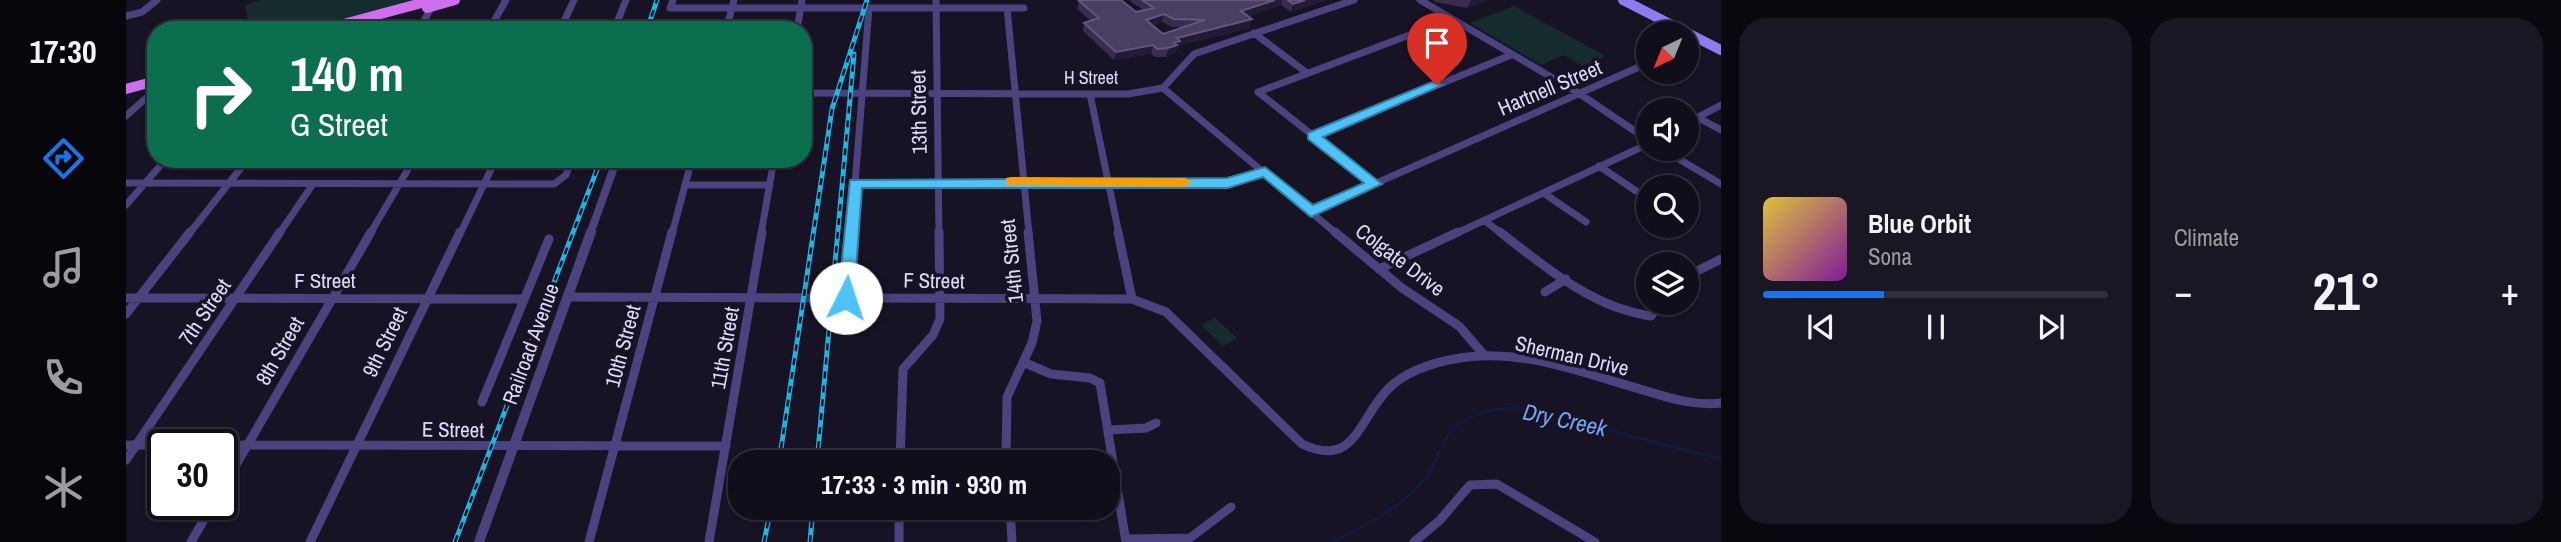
<!DOCTYPE html>
<html lang="en">
<head>
<meta charset="utf-8">
<style>
  :root { --surface:#110e1b; --page:#1a1724; --text:#f1f3f6; --muted:#9c9ca3; --line:#302e3a; --accent:#1a73e8 }
  body { margin:0; font-family:"Archivo Narrow",sans-serif; background:var(--page); color:var(--text); height:100vh; display:flex; flex-direction:column; font-size:26px; white-space:nowrap }
  * { box-sizing:border-box; margin:0 }
  p { font-size:23px; color:var(--muted) }
  .icon { flex:none; width:38px; height:38px; fill:none; stroke:currentColor; stroke-width:2; stroke-linecap:round; stroke-linejoin:round }
  .map { position:relative; flex:1; overflow:hidden }
  .details { display:flex; flex-direction:column; gap:18px; padding:18px; background:#09080f; width:840px }
  .details>* { flex:none }
  .guide { position:absolute; left:21px; top:21px; width:665px; height:147px; border-radius:28px; box-shadow:0 2px 5px #0004,0 0 0 2px var(--line); background:#0b6e4f; color:#fff; overflow:hidden }
  .needle { width:46px; rotate:223deg }
  .fabs { position:absolute; left:1510px; top:21px; display:grid; gap:14px }
  .fabs a { display:grid; place-items:center; width:63px; height:63px; border-radius:50%; background:var(--surface); box-shadow:0 2px 5px #0004,0 0 0 2px var(--line); font-size:35px }
  .speed { position:absolute; left:21px; top:429px; display:flex; gap:14px; font-size:35px; font-weight:700; text-align:center }
  .speed>* { display:grid; place-content:center; width:91px; height:91px; border-radius:50%; background:var(--surface); box-shadow:0 2px 5px #0004,0 0 0 2px var(--line); line-height:1 }
  .speed .limit { border:4px solid #111; border-radius:10px; background:#fff; color:#111 }
  .pin { position:absolute; display:grid; place-items:center; width:60px; height:60px; color:#fff; margin:-72px -30px; border-radius:50% 50% 50% 0; rotate:-45deg; box-shadow:0 0 7px #0007 }
  .pin .icon { rotate:45deg }
  .me { position:absolute; width:77px; margin:-38px; rotate:4deg; stroke-linejoin:round; filter:drop-shadow(0 0 5px #0008) }
  .turn { display:flex; align-items:center; gap:24px; height:147px; padding:0 28px; font-size:32px }
  .turn .icon { width:91px; height:91px; stroke-width:2.5 }
  .turn b { display:block; font-size:49px; line-height:60px }
  .big { font-size:52px; font-weight:700; line-height:1.1 }
  .details .tile { flex:1; display:flex; flex-direction:column; justify-content:center; gap:10px; min-width:0; padding:0 24px; border-radius:28px; background:var(--page) }
  .song { display:flex; align-items:center; gap:21px }
  .cover { width:84px; height:84px; border-radius:10px; background:linear-gradient(135deg,hsl(50 70% 55%),hsl(290 70% 35%)) }
  .played { height:7px; border-radius:4px; background:linear-gradient(90deg,var(--accent) 35%,var(--line) 35%) }
  .keys { display:flex; justify-content:space-around; direction:ltr }
  .heat { display:flex; justify-content:space-between; align-items:center; font-size:38px; direction:ltr }
  .details .tiles { flex:1; display:grid; gap:18px; grid-template-columns:repeat(2,1fr) }
  .trip { position:absolute; left:602px; top:450px; width:392px; height:70px; border-radius:28px; background:var(--surface); box-shadow:0 2px 5px #0004,0 0 0 2px var(--line); font-weight:700; line-height:70px; text-align:center }
  main { display:flex; flex:1; min-height:0 }
  .tabs { display:flex; flex-direction:column; width:126px; justify-content:space-around; align-items:center; background:#07060b; color:var(--muted) }
  .tabs .icon { width:49px; height:49px }
  .tabs .active { color:var(--accent) }
  .tabs b { font-size:32px; color:var(--text) }
  .map>svg:first-child { display:block }
  .green { fill:#152b2d }
  .lines { fill:none; stroke-linecap:round; stroke-linejoin:round }
  .stream { stroke:#101b3e; stroke-width:2.5 }
  .minor-far1 { stroke:#4c427d; stroke-width:7 }
  .minor { stroke:#4c427d; stroke-width:9 }
  .tertiary-far1 { stroke:#4c427d; stroke-width:8 }
  .tertiary { stroke:#4c427d; stroke-width:10 }
  .secondary { stroke:#8d7bef; stroke-width:10 }
  .primary { stroke:#ce6ded; stroke-width:10 }
  .rail-casing { stroke:#1cb6e3; stroke-width:5 }
  .rail { stroke:#171224; stroke-width:2.5; stroke-dasharray:7; stroke-linecap:butt }
  .wall { fill:#382d50; fill-rule:evenodd }
  .shaded-wall { fill:#231a37 }
  .building { fill:#4a3f62; stroke:#62587a; stroke-width:2; fill-rule:evenodd }
  .route { fill:#4fc3f7; stroke:#337fa1; stroke-width:2 }
  .slow { fill:#f59e0b }
  .labels { text-anchor:middle; stroke-width:7; stroke-linejoin:round; paint-order:stroke }
  .far-street-label { font-size:18px; fill:#e1d9fa; stroke:#171224 }
  .street-label { font-size:21px; fill:#e1d9fa; stroke:#171224 }
  .water-label { font-size:23px; font-style:italic; fill:#73a6ee; stroke:#171224 }
</style>
</head>
<body>
<main>
<nav class="tabs">
<b>17:30</b>
<svg class="icon active" aria-label="directions" viewBox="0 0 24 24"><path d="M12 3l9 9-9 9-9-9zM9 14v-3h6M13 9l2 2-2 2"/></svg>
<svg class="icon" aria-label="music" viewBox="0 0 24 24"><path d="M9 18V5l10-2v13"/><circle cx="6" cy="18" r="3"/><circle cx="16" cy="16" r="3"/></svg>
<svg class="icon" aria-label="phone" viewBox="0 0 24 24"><path d="M5 4h4l2 5-3 2q2 4 5 5l2-3 5 2v4C11 20 4 13 5 4z"/></svg>
<svg class="icon" aria-label="climate" viewBox="0 0 24 24"><path d="M12 3v18M4 7l16 10M4 17L20 7"/></svg>
</nav>
<div class="map">
<svg width="1595" height="542" viewBox="0 0 1595 542">
  <rect width="100%" height="100%" fill="#171224"/>
  <path class="green" d="M135 0H292L183 30H127L123 27 119 5Z
    M1388 6 1480 56 1456 66 1438 55 1415 65 1344 23Z
    M1089 318 1111 338 1097 346 1075 325Z"/>
  <g class="lines">
    <path class="stream" d="M1206 542C1240 525 1279 506 1302 475 1311 462 1314 444 1324 433 1370 384 1449 419 1502 435 1532 444 1564 451 1595 459"/>
    <path class="minor-far1" d="M547 0 544 8H898
      M810 0 813 234
      M1294 0 1454 94 1522 140
      M881 8 903 234
      M0 16 16 12 31 0
      M293 30 306 6
      M363 30 380 0
      M434 30 448 0
      M488 30 500 0
      M600 30 608 0
      M671 30 676 0
      M1128 33 1181 73
      M1037 88 1211 234
      M1132 92 1326 19
      M1132 92 1248 184
      M677 93 1002 94 1037 88 1068 54 1228 0
      M964 94 993 234
      M0 116 27 92 29 81
      M1571 117 1595 130
      M1561 123 1595 105
      M1187 136 1385 55
      M1536 149 1595 184
      M1473 166 1522 199
      M0 183 428 184 440 175 446 159
      M729 183H1102L1139 172
      M560 185H644
      M1419 194 1460 222
      M0 205 40 159
      M1185 212 1522 63
      M1359 221 1376 234
      M63 234 122 159
      M153 234 187 184
      M244 234 288 159
      M334 234 370 159
      M546 234 566 159
      M635 234 648 159
      M725 234 743 8
      M1329 234 1522 144"/>
    <path class="minor" d="M992 232 1006 299
      M1209 232 1276 288 1333 326 1358 355
      M1374 232C1419 267 1467 308 1525 316L1535 303
      M1253 269 1332 232
      M1561 276 1595 259
      M1419 292 1440 279
      M443 297 1006 299 1040 312 1176 444C1229 469 1232 420 1262 389 1280 371 1309 362 1334 358 1397 348 1457 373 1517 390 1543 398 1568 406 1595 403
      M0 298 398 299
      M720 298 725 232
      M0 314 64 232
      M897 362 925 374 964 378 974 383 1000 542
      M356 402 423 239
      M984 430 1020 428 1030 423
      M0 445H37
      M96 445 600 446
      M0 460 154 232
      M774 462 777 369 807 335 814 319 813 232
      M880 462 881 397 906 343 911 321 902 232
      M96 489 245 232
      M773 508V542
      M884 508 886 542
      M1000 539 1064 538 1105 507
      M65 542 87 504
      M184 542 334 232
      M463 542 546 232
      M583 542 636 232
      M1288 542 1314 520 1344 485 1371 484 1469 542"/>
    <path class="tertiary-far1" d="M464 234 491 159"/>
    <path class="tertiary" d="M353 542 465 232"/>
    <path class="secondary" d="M1497 0 1595 50"/>
    <path class="primary" d="M301 8 329 0
      M195 30 307 0
      M0 89 30 81"/>
    <g class="rail-casing">
      <path id="rail" d="M521 30 531 0
        M653 462 706 109 741 0
        M691 462 728 54
        M329 542 475 159
        M638 542 645 508
        M684 542 687 508"/>
    </g>
    <use href="#rail" class="rail"/>
  </g>
  <path class="wall" d="M1003 0H1198L1197 1 1165 12 1155 5 1122 16 1124 28 1053 45 1052 49 1050 50 1049 53 1040 57H1029L1025 54 988 60 957 31 958 23 965 21 951 9 953 1 1010 12 1017 10ZM1036 22 1046 27H1057L1037 34 1027 25Z
    M1307 0H1362L1341 8 1310 2Z"/>
  <path class="shaded-wall" d="M1149 0H1157L1155 5 1112 19 1115 11Z
    M1179 0H1198L1197 1 1165 12 1167 4Z
    M1345 0H1362L1341 8Z
    M1038 14 1036 22 1018 28 1020 20Z
    M1126 19 1124 28 1053 45 1052 49 1050 50 1049 53 1040 57 1042 48 1051 38Z
    M1027 45 1025 54 988 60 990 52Z"/>
  <path class="building" d="M959 0H995L1010 12 1028 8 1016 0H1149L1115 11 1126 19 1051 38 1054 41 1048 43 1051 45 1042 48 1031 49 1027 45 990 52 958 23 973 18 953 1ZM1038 14 1048 19 1079 20 1037 34 1020 20Z
    M1162 0H1179L1167 4Z"/>
  <path class="route" d="M1306 82 1317 85 1197 137 1256 184 1185 217 1137 177 1102 188H736L728 298 720 304 712 298 724 180 1101 178 1139 167 1187 205 1238 183 1182 139V133Z"/>
  <path class="slow" d="M885 177 1059 178 1066 182 1059 187 880 185V178Z"/>
  <g class="labels">
    <g class="far-street-label">
      <text x="965" y="84">H Street</text>
    </g>
    <g class="street-label">
      <text transform="translate(1424 88) rotate(-23)" y="7">Hartnell Street</text>
      <text transform="translate(793 112) rotate(-91)" y="7">13th Street</text>
      <text transform="translate(1274 260) rotate(37)" y="7">Colgate Drive</text>
      <text transform="translate(886 261) rotate(-96)" y="7">14th Street</text>
      <text x="199" y="288">F Street</text>
      <text transform="translate(808 281) rotate(1)" y="7">F Street</text>
      <text transform="translate(79 312) rotate(-56)" y="7">7th Street</text>
      <text transform="translate(259 342) rotate(-64)" y="7">9th Street</text>
      <text transform="translate(405 344) rotate(-70)" y="7">Railroad Avenue</text>
      <text transform="translate(497 346) rotate(-75)" y="7">10th Street</text>
      <text transform="translate(599 348) rotate(-80)" y="7">11th Street</text>
      <text transform="translate(154 351) rotate(-60)" y="7">8th Street</text>
      <text transform="translate(1446 356) rotate(13)" y="7">Sherman Drive</text>
      <text transform="translate(327 430) rotate(1)" y="7">E Street</text>
    </g>
    <g class="water-label">
      <text transform="translate(1439 420) rotate(12)" y="8">Dry Creek</text>
    </g>
  </g>
</svg>
<div class="fabs">
<a><svg class="needle" viewBox="-14 -14 28 28"><path d="M0-13l5 13h-10z" fill="#e53935"/><path d="M0 13l5-13h-10z" fill="#9c9ca3"/></svg></a>
<a><svg class="icon" aria-label="sound" viewBox="0 0 24 24"><path d="M4 9h4l5-4v14l-5-4H4zM17 9q2 3 0 6"/></svg></a>
<a><svg class="icon" aria-label="search" viewBox="0 0 24 24"><circle cx="10" cy="10" r="6"/><path d="M15 15l6 6"/></svg></a>
<a><svg class="icon" aria-label="layers" viewBox="0 0 24 24"><path d="M12 4l9 5-9 5-9-5zM3 14l9 5 9-5"/></svg></a>
</div>
<div class="speed"><div class="limit">30</div></div>
<div class="pin" style="left:1311px;top:85px;background:#d93025"><svg class="icon" aria-label="arrive" viewBox="0 0 24 24"><path d="M6 21V4h12l-3 4 3 4H6"/></svg></div>
<svg class="me" style="left:720px;top:298px" viewBox="-20 -20 40 40"><circle r="19" fill="#fff"/><path d="M0-13L10 11 0 6-10 11z" fill="#4fc3f7"/></svg>
<div class="trip">17:33 · 3 min · 930 m</div>
<div class="guide">
<div class="turn"><svg class="icon" aria-label="right" viewBox="0 0 24 24"><path d="M7 20v-9h11M14 6l5 5-5 5"/></svg><div><b>140 m</b>G Street</div></div>
</div>
</div>
<section class="details">
<div class="tiles">
<div class="tile">
<div class="song"><i class="cover"></i><div><b>Blue Orbit</b><p>Sona</p></div></div>
<div class="played"></div>
<div class="keys"><svg class="icon" aria-label="previous" viewBox="0 0 24 24"><path d="M18 5L8 12l10 7zM5 5v14"/></svg><svg class="icon" aria-label="pause" viewBox="0 0 24 24"><path d="M8 5v14M16 5v14"/></svg><svg class="icon" aria-label="next" viewBox="0 0 24 24"><path d="M6 5l10 7-10 7zM19 5v14"/></svg></div>
</div>
<div class="tile"><p>Climate</p>
<div class="heat"><a>−</a><b class="big">21°</b><a>+</a></div>
</div>
</div>
</section>
</main>
</body>
</html>
